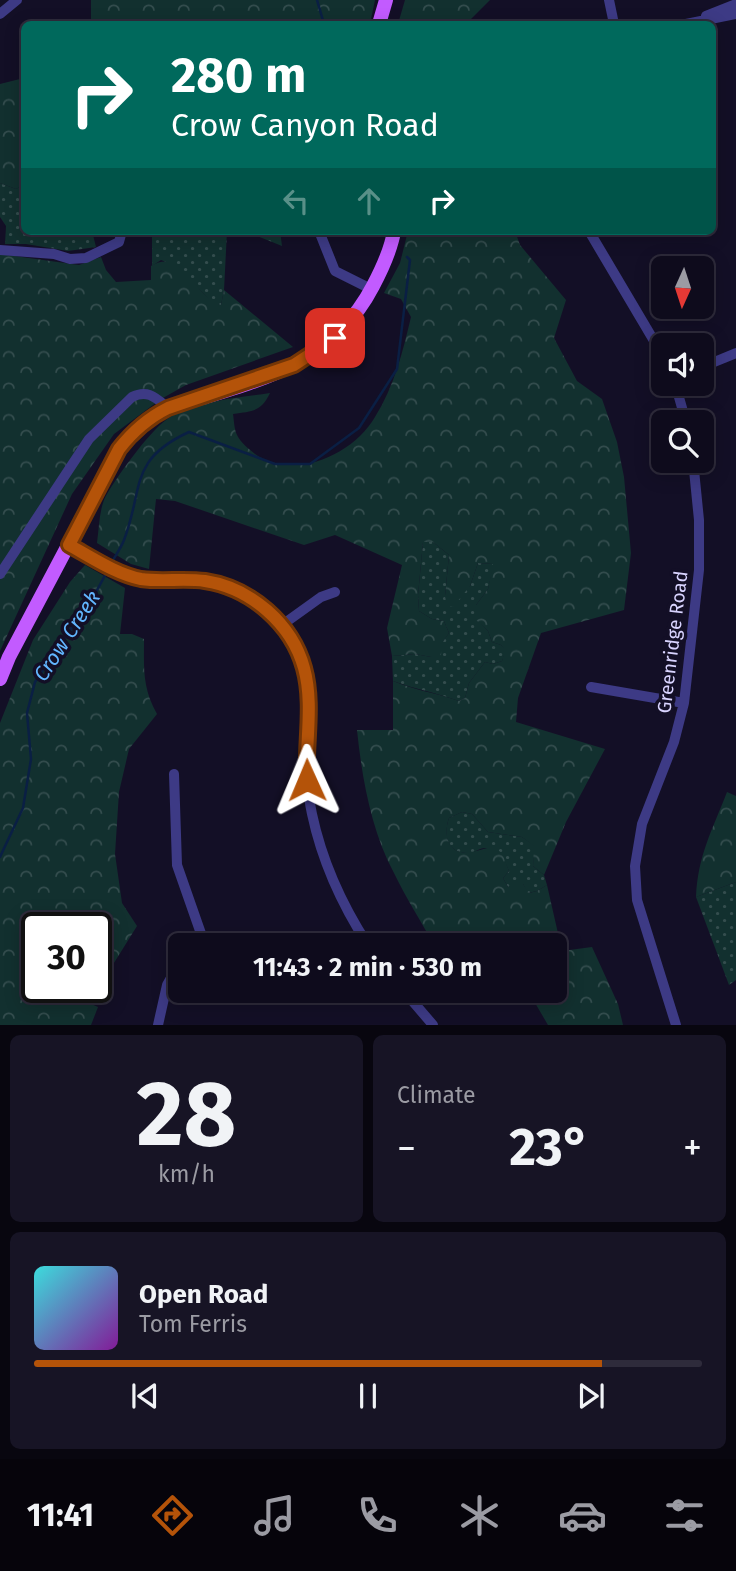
<!DOCTYPE html>
<html lang="en">
<head>
<meta charset="utf-8">
<style>
  :root { --surface:#0e0b1c; --page:#171425; --text:#f1f3f6; --muted:#9b9ba3; --line:#2e2b3b; --accent:#b45309 }
  body { margin:0; font-family:"Fira Sans",sans-serif; background:var(--page); color:var(--text); height:100vh; display:flex; flex-direction:column; font-size:26px; white-space:nowrap }
  * { box-sizing:border-box; margin:0 }
  p { font-size:23px; color:var(--muted) }
  .icon { flex:none; width:38px; height:38px; fill:none; stroke:currentColor; stroke-width:2; stroke-linecap:round; stroke-linejoin:round }
  .map { position:relative; height:1025px; overflow:hidden }
  .side { display:flex; flex-direction:column; gap:10px; padding:10px; background:#08060f; flex:1 }
  .side>* { flex:none }
  .guide { position:absolute; left:21px; top:21px; width:695px; height:214px; border-radius:10px; box-shadow:0 4px 18px #0003,0 0 0 2px var(--line); background:#00695c; color:#fff; overflow:hidden }
  .needle { width:46px; rotate:183deg }
  .buttons { position:absolute; left:651px; top:256px; display:grid; gap:14px }
  .buttons a { display:grid; place-items:center; width:63px; height:63px; border-radius:10px; background:var(--surface); box-shadow:0 4px 18px #0003,0 0 0 2px var(--line); font-size:35px }
  .speed { position:absolute; left:21px; top:912px; display:flex; gap:14px; font-size:35px; font-weight:700; text-align:center }
  .speed>* { display:grid; place-content:center; width:91px; height:91px; border-radius:50%; background:var(--surface); box-shadow:0 4px 18px #0003,0 0 0 2px var(--line); line-height:1 }
  .speed .limit { border:4px solid #111; border-radius:10px; background:#fff; color:#111 }
  .pin { position:absolute; display:grid; place-items:center; width:60px; height:60px; color:#fff; margin:-30px; border-radius:14px; box-shadow:0 4px 10px #0006 }
  .me { position:absolute; width:77px; margin:-38px; rotate:359deg; stroke-linejoin:round; filter:drop-shadow(0 0 5px #0008) }
  .turn { display:flex; align-items:center; gap:24px; height:147px; padding:0 35px; font-size:32px }
  .turn .icon { width:91px; height:91px; stroke-width:2.5 }
  .turn b { display:block; font-size:49px; line-height:60px }
  .lanes { display:flex; align-items:center; height:66px; padding:0 35px; background:#0003; justify-content:center; gap:35px; direction:ltr }
  .lanes .off { opacity:.35 }
  .big { font-size:52px; font-weight:700; line-height:1.1 }
  .side .widget { flex:1; display:flex; flex-direction:column; justify-content:center; gap:10px; min-width:0; padding:0 24px; border-radius:10px; background:var(--page) }
  .side .dial { align-items:center; gap:0 }
  .dial b { font-size:91px; line-height:1 }
  .song { display:flex; align-items:center; gap:21px }
  .cover { width:84px; height:84px; border-radius:10px; background:linear-gradient(135deg,hsl(180 70% 55%),hsl(290 70% 35%)) }
  .played { height:7px; border-radius:4px; background:linear-gradient(90deg,var(--accent) 85%,var(--line) 85%) }
  .keys { display:flex; justify-content:space-around; direction:ltr }
  .heat { display:flex; justify-content:space-between; align-items:center; font-size:38px; direction:ltr }
  .side .tiles { flex:1; display:grid; gap:10px; grid-template-columns:1fr 1fr }
  .widget:last-child { grid-column:span 2 }
  .trip { position:absolute; left:168px; top:933px; width:399px; height:70px; border-radius:10px; background:var(--surface); box-shadow:0 4px 18px #0003,0 0 0 2px var(--line); font-weight:700; line-height:70px; text-align:center }
  .tab-bar { display:flex; height:112px; justify-content:space-around; align-items:center; background:#06040b; color:var(--muted) }
  .tab-bar .icon { width:49px; height:49px }
  .tab-bar .current { color:var(--accent) }
  .tab-bar b { font-size:32px; color:var(--text) }
  .map>svg:first-child { display:block }
  .grass { fill:url(#grass-dots) }
  .forest { fill:url(#forest-crowns); fill-rule:evenodd }
  .lines { fill:none; stroke-linecap:round; stroke-linejoin:round }
  .stream { stroke:#0a1f44; stroke-width:2.5 }
  .minor { stroke:#3d3a85; stroke-width:10 }
  .major { stroke:#c25bff; stroke-width:14 }
  .route-casing { stroke:#753606; stroke-width:18 }
  .route { stroke:#b45309; stroke-width:12 }
  .labels { text-anchor:middle; stroke-width:7; stroke-linejoin:round; paint-order:stroke }
  .street-label { font-size:19px; fill:#d9d4ff; stroke:#130f26 }
  .water-label { font-size:21px; font-style:italic; fill:#62b6ff; stroke:#130f26 }
</style>
</head>
<body>
<div class="map">
<svg width="736" height="1025" viewBox="0 0 736 1025">
  <defs>
    <pattern id="grass-dots" width="8" height="8" patternUnits="userSpaceOnUse" patternTransform="scale(1.75)"><rect width="8" height="8" fill="#12302f"/><path d="M2 2h.1M6 6h.1" fill="none" stroke="#344d4e" stroke-width="1.8" stroke-linecap="round"/></pattern>
    <pattern id="forest-crowns" width="20" height="18" patternUnits="userSpaceOnUse" patternTransform="scale(1.75)"><rect width="20" height="18" fill="#12302f"/><path d="M2 6a3 3 0 1 1 6 0M12 15a3 3 0 1 1 6 0" fill="none" stroke="#344d4e"/></pattern>
  </defs>
  <rect width="100%" height="100%" fill="#130f26"/>
  <path class="grass" d="M0 183 16 189 24 185V231H92L96 247 68 251 26 244H5L6 226 0 217Z
    M152 231H227L224 290 221 305 213 304 179 267 161 260 152 266Z
    M245 231H280L282 246Z
    M423 542H433L449 555 445 596 470 586 478 563 494 564 488 589 476 605 481 624 488 631 492 642 501 645 506 650 502 661 493 664 485 662 469 683 465 698 459 701C437 693 415 689 393 681L392 656 415 654 431 657 449 633 444 621 432 619 419 611 418 595Z
    M462 812 472 814 488 832 522 837 535 846 533 866 544 875 547 885 537 891 528 893 523 884 508 887 503 878 509 871 501 853C497 851 490 848 485 848 480 848 474 853 469 853 447 854 443 835 449 818Z
    M736 882V980L729 985 696 897Z"/>
  <path class="forest" d="M91 0H375L370 24H91Z
    M405 0H490L466 24H398Z
    M24 78V185L16 189 0 183V84Z
    M408 231H515L520 245 566 300 554 338 577 381 602 399 617 442 624 477 631 553 624 610 541 633 518 698 516 722 605 749 566 822 544 875 533 866 534 846 522 837 488 832 472 814 462 812 449 818C443 835 448 856 471 852 478 851 485 848 493 847L502 853 509 871 503 878 508 887 517 881 523 884 529 893 537 891 547 885 562 951 592 947 618 1004 623 1025H548L531 996 526 991 555 990V945H434C421 921 406 898 394 873 371 830 362 778 357 730H393V681C414 690 437 693 459 701L465 698 469 683 485 662 493 664 502 661 505 650 501 645 492 642 488 631 474 618 476 605 488 589 493 564 478 563 470 586 453 607 447 606 445 596 449 555 433 542H423L418 595 419 611 432 619 444 621 449 633 442 643 441 655 431 657 415 654 392 656 387 628 402 565 335 535 304 545 175 501 156 499 149 569 131 564 97 543C99 529 99 513 104 500 113 481 149 432 166 420 191 401 239 398 270 393 261 412 252 411 233 414 234 420 234 429 237 435 241 443 249 449 255 454 294 481 353 455 375 417 394 387 403 351 411 317L401 299 384 293 400 263Z
    M0 254 79 265 101 257 106 270 116 282 151 280V266C185 246 195 300 221 305L224 290 293 347 186 385 161 399 114 434 72 494 0 651Z
    M85 565 125 588 120 634H132L144 639C144 668 142 687 157 714L129 749 119 792 115 854 122 903 137 926 89 1003 98 1007 91 1025H0V723L33 640 70 582ZM37 928H96V987H37Z
    M727 792 736 796V882L696 897C698 855 712 831 727 792Z"/>
  <g class="lines">
    <path class="stream" d="M317 0 324 24
      M378 231 380 233
      M111 564C115 556 121 548 124 540 144 488 128 460 189 432L275 464H310L359 428 397 369 410 260 407 257
      M0 857 23 808 31 759 27 713 35 682 96 592 108 570"/>
    <path class="minor" d="M609 0 614 24
      M0 14 17 0
      M706 16 736 4
      M686 24 736 14
      M319 231 335 271 371 289
      M589 231 663 356
      M0 250 54 254 70 259 86 258 119 242 122 231
      M702 367 736 353
      M675 383 686 422
      M69 545C91 557 115 574 141 579 153 581 165 579 178 579 203 579 227 584 249 597 336 650 294 733 312 814 322 861 342 905 368 945
      M0 574 89 439 132 397C148 389 156 398 168 408
      M282 625 321 597 335 592
      M591 687 684 703
      M174 774 177 865 205 945
      M206 945 227 941 249 945
      M403 990 433 1025
      M158 1025 167 985 180 962
      M676 1025 637 900 635 866 642 824 674 742 684 703 699 570V520L693 460"/>
    <path class="major" d="M379 24 386 0
      M0 679 9 657 119 449 130 435 153 416 168 408C250 383 330 369 373 286 382 269 391 250 394 231"/>
  </g>
  <g class="lines">
    <g class="route-casing">
      <path id="route" d="M307 780C305 744 314 704 304 668 292 624 251 588 205 581 184 578 162 582 141 579 116 574 91 557 69 545L119 449C133 431 148 418 168 408L294 365 335 338"/>
    </g>
    <use href="#route" class="route"/>
  </g>
  <g class="labels">
    <g class="street-label">
      <text transform="translate(672 642) rotate(-83)" y="7">Greenridge Road</text>
    </g>
    <g class="water-label">
      <text transform="translate(67 636) rotate(-57)" y="7">Crow Creek</text>
    </g>
  </g>
</svg>
<div class="buttons">
<a><svg class="needle" viewBox="-14 -14 28 28"><path d="M0-13l5 13h-10z" fill="#e53935"/><path d="M0 13l5-13h-10z" fill="#9b9ba3"/></svg></a>
<a><svg class="icon" aria-label="sound" viewBox="0 0 24 24"><path d="M4 9h4l5-4v14l-5-4H4zM17 9q2 3 0 6"/></svg></a>
<a><svg class="icon" aria-label="search" viewBox="0 0 24 24"><circle cx="10" cy="10" r="6"/><path d="M15 15l6 6"/></svg></a>
</div>
<div class="speed"><div class="limit">30</div></div>
<div class="pin" style="left:335px;top:338px;background:#d93025"><svg class="icon" aria-label="arrive" viewBox="0 0 24 24"><path d="M6 21V4h12l-3 4 3 4H6"/></svg></div>
<svg class="me" style="left:307px;top:780px" viewBox="-20 -20 40 40"><path d="M0-17L14 15 0 8-14 15z" fill="#b45309" stroke="#fff" stroke-width="4"/></svg>
<div class="trip">11:43 · 2 min · 530 m</div>
<div class="guide">
<div class="turn"><svg class="icon" aria-label="right" viewBox="0 0 24 24"><path d="M7 20v-9h11M14 6l5 5-5 5"/></svg><div><b>280 m</b>Crow Canyon Road</div></div>
<div class="lanes"><svg class="icon off" aria-label="left" viewBox="0 0 24 24"><path d="M17 20v-9H6M10 6l-5 5 5 5"/></svg><svg class="icon off" aria-label="ahead" viewBox="0 0 24 24"><path d="M12 20V5M6 11l6-6 6 6"/></svg><svg class="icon" aria-label="right" viewBox="0 0 24 24"><path d="M7 20v-9h11M14 6l5 5-5 5"/></svg></div>
</div>
</div>
<section class="side">
<div class="tiles">
<div class="widget dial"><b>28</b><p>km/h</p></div>
<div class="widget"><p>Climate</p>
<div class="heat"><a>−</a><b class="big">23°</b><a>+</a></div>
</div>
<div class="widget">
<div class="song"><i class="cover"></i><div><b>Open Road</b><p>Tom Ferris</p></div></div>
<div class="played"></div>
<div class="keys"><svg class="icon" aria-label="previous" viewBox="0 0 24 24"><path d="M18 5L8 12l10 7zM5 5v14"/></svg><svg class="icon" aria-label="pause" viewBox="0 0 24 24"><path d="M8 5v14M16 5v14"/></svg><svg class="icon" aria-label="next" viewBox="0 0 24 24"><path d="M6 5l10 7-10 7zM19 5v14"/></svg></div>
</div>
</div>
</section>
<nav class="tab-bar">
<b>11:41</b>
<svg class="icon current" aria-label="directions" viewBox="0 0 24 24"><path d="M12 3l9 9-9 9-9-9zM9 14v-3h6M13 9l2 2-2 2"/></svg>
<svg class="icon" aria-label="music" viewBox="0 0 24 24"><path d="M9 18V5l10-2v13"/><circle cx="6" cy="18" r="3"/><circle cx="16" cy="16" r="3"/></svg>
<svg class="icon" aria-label="phone" viewBox="0 0 24 24"><path d="M5 4h4l2 5-3 2q2 4 5 5l2-3 5 2v4C11 20 4 13 5 4z"/></svg>
<svg class="icon" aria-label="climate" viewBox="0 0 24 24"><path d="M12 3v18M4 7l16 10M4 17L20 7"/></svg>
<svg class="icon" aria-label="car" viewBox="0 0 24 24"><path d="M5 17H2v-5l4-1 3-4h7l3 4 3 1v5h-3M9 17h6M6 11h13"/><circle cx="7" cy="17" r="2"/><circle cx="17" cy="17" r="2"/></svg>
<svg class="icon" aria-label="filters" viewBox="0 0 24 24"><path d="M4 7h16M4 17h16"/><circle cx="9" cy="7" r="2"/><circle cx="15" cy="17" r="2"/></svg>
</nav>
</body>
</html>
